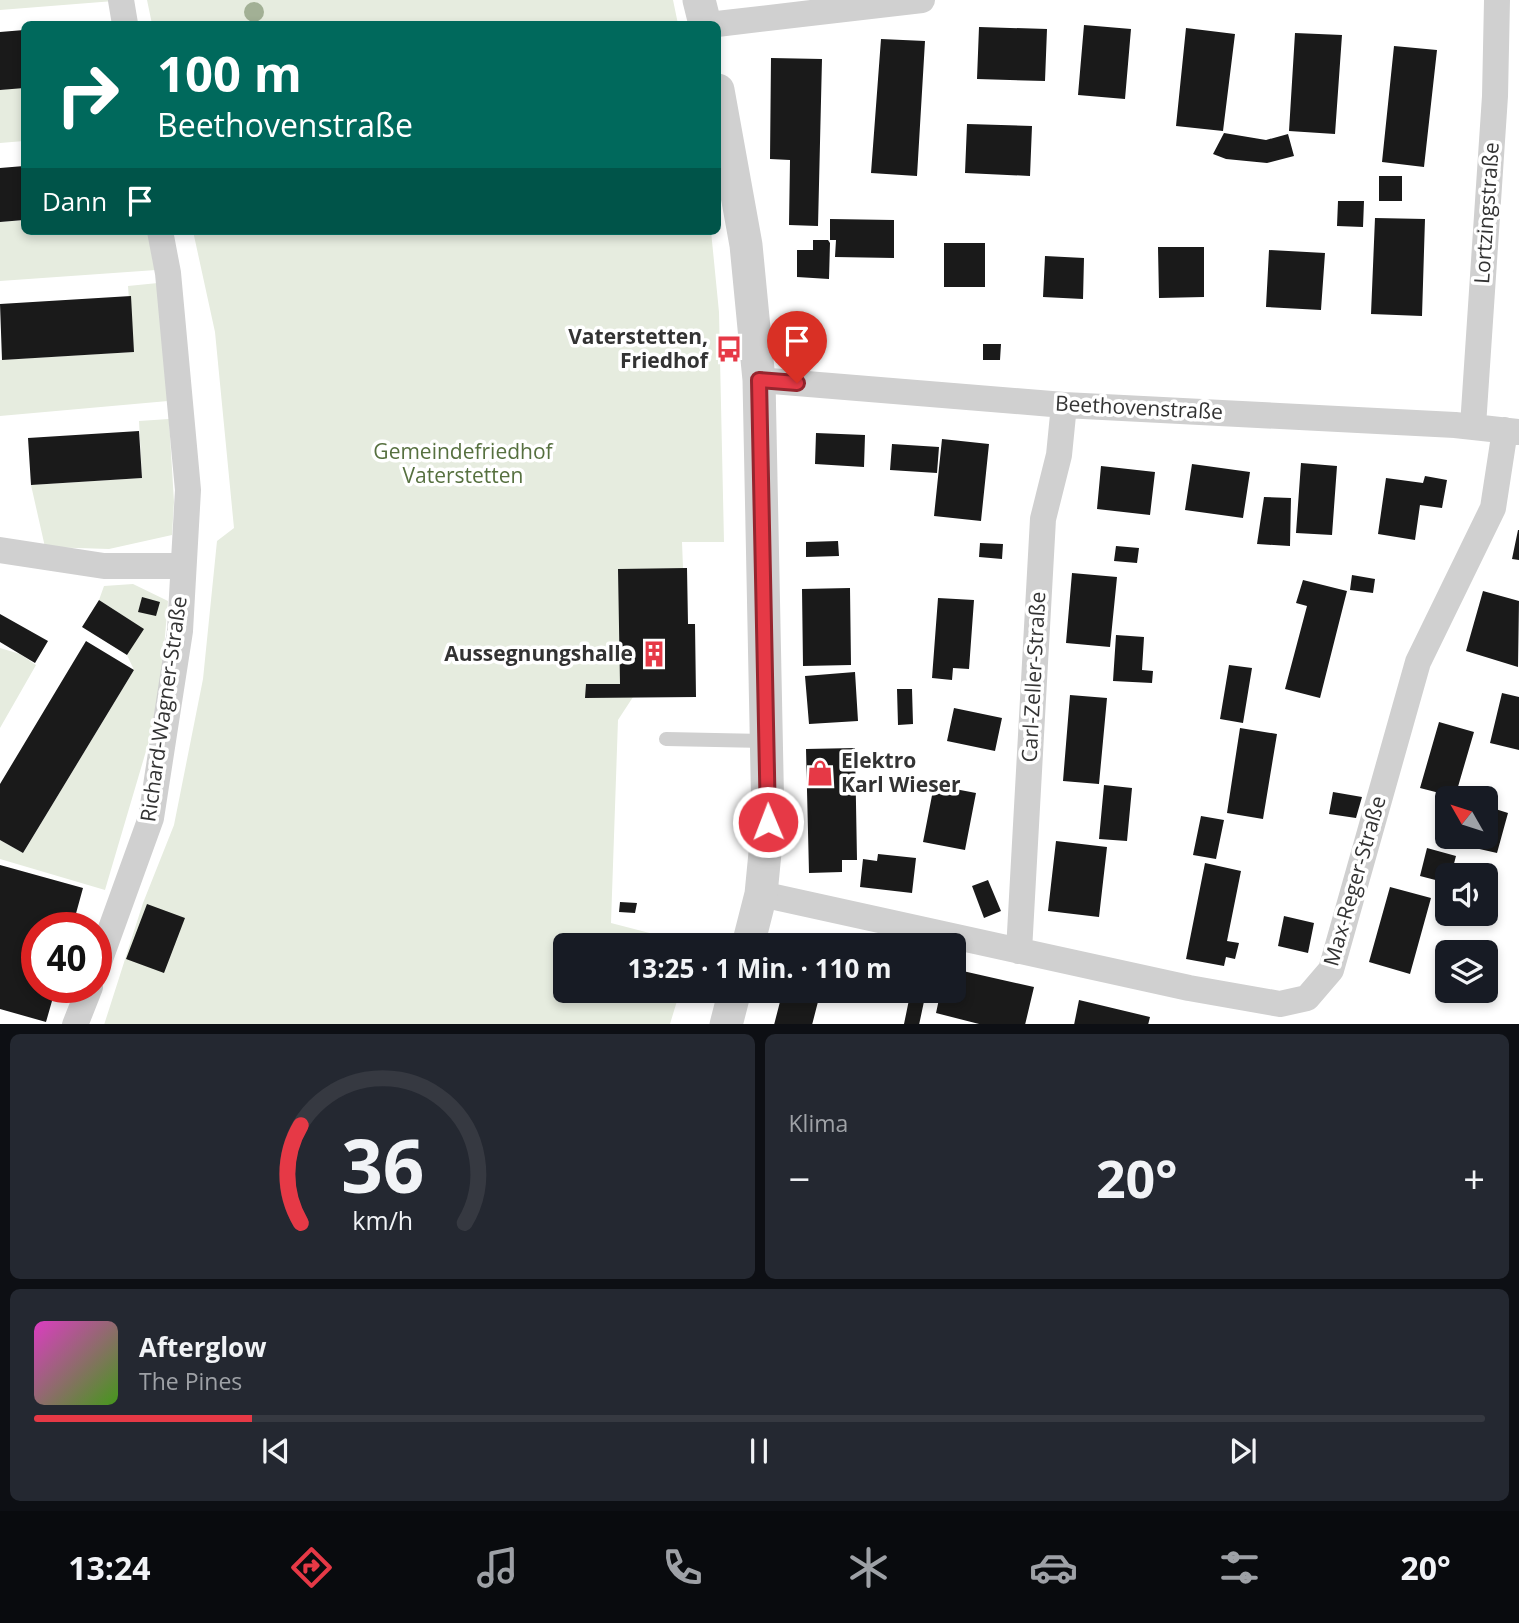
<!DOCTYPE html>
<html lang="de">
<head>
<meta charset="utf-8">
<style>
  :root { --surface:#171b24; --page:#242831; --text:#f1f3f6; --muted:#9ea1a6; --line:#363941; --accent:#e63946 }
  body { margin:0; font-family:"Open Sans",sans-serif; background:var(--page); color:var(--text); height:100vh; display:flex; flex-direction:column; font-size:26px; white-space:nowrap }
  * { box-sizing:border-box; margin:0 }
  p { font-size:23px; color:var(--muted) }
  .icon { flex:none; width:38px; height:38px; fill:none; stroke:currentColor; stroke-width:2; stroke-linecap:round; stroke-linejoin:round }
  .map { position:relative; height:1024px; overflow:hidden }
  .drawer { display:flex; flex-direction:column; gap:10px; padding:10px; background:#0d0f14; flex:1 }
  .drawer>* { flex:none }
  .banner { position:absolute; left:21px; top:21px; width:700px; height:214px; border-radius:10px; box-shadow:0 4px 10px #0003; background:#00695c; color:#fff; overflow:hidden }
  .needle { width:46px; rotate:309deg }
  .buttons { position:absolute; left:1435px; top:786px; display:grid; gap:14px }
  .buttons a { display:grid; place-items:center; width:63px; height:63px; border-radius:10px; background:var(--surface); box-shadow:0 4px 10px #0003; font-size:35px }
  .speed { position:absolute; left:21px; top:912px; display:flex; gap:14px; font-size:35px; font-weight:700; text-align:center }
  .speed>* { display:grid; place-content:center; width:91px; height:91px; border-radius:50%; background:var(--surface); box-shadow:0 4px 10px #0003; line-height:1 }
  .speed .limit { border:10px solid #d22; background:#fff; color:#111 }
  .pin { position:absolute; display:grid; place-items:center; width:60px; height:60px; color:#fff; margin:-72px -30px; border-radius:50% 50% 50% 0; rotate:-45deg; box-shadow:0 0 7px #0007 }
  .pin .icon { rotate:45deg }
  .me { position:absolute; width:77px; margin:-38px; rotate:359deg; stroke-linejoin:round; filter:drop-shadow(0 0 5px #0008) }
  .turn { display:flex; align-items:center; gap:24px; height:147px; padding:0 21px; font-size:32px }
  .turn .icon { width:91px; height:91px; stroke-width:2.5 }
  .turn b { display:block; font-size:49px; line-height:60px }
  .then { display:flex; align-items:center; height:66px; padding:0 21px; background:#0003; gap:14px; font-size:26px }
  .big { font-size:52px; font-weight:700; line-height:1.1 }
  .drawer .card { flex:1; display:flex; flex-direction:column; justify-content:center; gap:10px; min-width:0; padding:0 24px; border-radius:10px; background:var(--page) }
  .drawer .dial { align-items:center; gap:0 }
  .dial svg { height:182px; overflow:visible; fill:none; stroke:var(--line); stroke-width:7; stroke-linecap:round; text-anchor:middle }
  .dial text { fill:var(--text); stroke:none }
  .song { display:flex; align-items:center; gap:21px }
  .cover { width:84px; height:84px; border-radius:10px; background:linear-gradient(135deg,hsl(310 70% 55%),hsl(100 70% 35%)) }
  .played { height:7px; border-radius:4px; background:linear-gradient(90deg,var(--accent) 15%,var(--line) 15%) }
  .keys { display:flex; justify-content:space-around; direction:ltr }
  .heat { display:flex; justify-content:space-between; align-items:center; font-size:38px; direction:ltr }
  .drawer .tiles { flex:1; display:grid; gap:10px; grid-template-columns:1fr 1fr }
  .card:last-child { grid-column:span 2 }
  .trip { position:absolute; left:553px; top:933px; width:413px; height:70px; border-radius:10px; background:var(--surface); box-shadow:0 4px 10px #0003; font-weight:700; line-height:70px; text-align:center }
  .tab-bar { display:flex; height:112px; justify-content:space-around; align-items:center; background:#090b0e; color:var(--muted) }
  .tab-bar .icon { width:49px; height:49px }
  .tab-bar .current { color:var(--accent) }
  .tab-bar b { font-size:32px; color:var(--text) }
  .map>svg:first-child { display:block }
  .green { fill:#e6ecdf }
  .building { fill:#1a1a1a }
  .lines { fill:none; stroke-linecap:round; stroke-linejoin:round }
  .service { stroke:#d0d0d0; stroke-width:14 }
  .minor { stroke:#d0d0d0; stroke-width:26 }
  .tertiary { stroke:#d0d0d0; stroke-width:33 }
  .tree { fill:#a2b095 }
  .route-casing { stroke:#96252e; stroke-width:18 }
  .route { stroke:#e63946; stroke-width:12 }
  .labels { text-anchor:middle; stroke-width:7; stroke-linejoin:round; paint-order:stroke }
  .street-label { font-size:21px; fill:#333; stroke:#fff }
  .poi-label { font-size:21px; font-weight:bold; fill:#333; stroke:#fff; text-anchor:end }
  .park-label { font-size:21px; fill:#56703f; stroke:#fff }
</style>
</head>
<body>
<div class="map">
<svg width="1519" height="1025" viewBox="0 0 1519 1025">
  <rect width="100%" height="100%" fill="#fff"/>
  <path class="green" d="M0 0H114V1L0 10Z
    M147 0H673L678 24H152Z
    M24 87V141L0 143V90Z
    M24 220V231H151L156 270 0 281V222Z
    M193 231H711L719 312 724 542H682L683 568 633 697 618 720 611 923 692 944 565 945V990L680 991 670 1024 104 1025 143 903 174 825 203 679 217 541 234 528 215 332Z
    M158 283 168 401 0 416V360L133 352 128 286Z
    M169 419 174 502 172 535 109 549 45 547 31 485 142 478 139 421Z
    M133 584 168 601 159 707 105 890 0 859V840L23 853 134 670 127 655 143 629 99 600 104 586Z
    M0 648 20 654 36 665 0 728Z"/>
  <path class="building" d="M1084 25 1131 29 1125 99 1078 95Z
    M979 27 1047 29 1045 81 977 79Z
    M1186 28 1235 34 1223 131 1176 126Z
    M24 30V88L0 90V32Z
    M1295 33 1342 35 1335 134 1289 131Z
    M881 39 925 41 917 176 871 173Z
    M1394 46 1437 50 1424 167 1382 162Z
    M771 58 822 59 818 226 789 225 790 160 770 159Z
    M967 124 1032 126 1030 176 965 173Z
    M1224 133 1266 140 1288 134 1294 156 1267 163 1226 159 1213 154Z
    M24 166V220L0 222V168Z
    M1379 176H1402V201H1379Z
    M1338 201H1364L1363 227 1337 226Z
    M1375 218 1425 219 1422 316 1371 314Z
    M830 219 894 220V258L835 257 836 240H830Z
    M813 240H828L830 243 829 279 797 277V250H813Z
    M944 243H985V287H944Z
    M1158 247H1204V297L1159 298Z
    M1269 250 1325 253 1321 310 1266 307Z
    M1045 256 1084 258 1083 299 1043 297Z
    M131 296 134 352 2 360 0 304Z
    M983 344H1001L1000 360H983Z
    M139 431 142 478 31 485 28 438Z
    M816 433 865 435 864 467 815 464Z
    M942 439 989 444 981 521 934 516Z
    M892 444 939 447 937 473 890 470Z
    M1301 463 1337 466 1332 535 1296 533Z
    M1192 464 1250 472 1243 518 1185 510Z
    M1101 466 1155 472 1150 515 1097 509Z
    M1425 476 1447 480 1442 508 1420 505 1415 540 1378 534 1386 478 1423 483Z
    M1264 497 1291 498 1290 546 1257 544Z
    M1518 530H1519V560L1512 559Z
    M838 541 839 556 806 557V542Z
    M980 543 1003 544 1002 559 979 557Z
    M1116 546 1139 548 1137 563 1114 561Z
    M687 568 688 624H695L696 697 585 698 586 684H620L618 569Z
    M1072 573 1117 577 1110 647 1066 643Z
    M1352 575 1375 579 1373 593 1350 590Z
    M1303 580 1347 591 1320 698 1285 689 1307 606 1296 603Z
    M850 588 851 665 803 666 802 589Z
    M1483 591 1519 601 1518 667 1466 651Z
    M142 597 160 602 156 616 138 612Z
    M938 598 974 600 969 669 953 668 952 680 932 678Z
    M99 600 144 629 127 655 82 627Z
    M0 614 48 641 35 663 0 642Z
    M1116 635 1144 637 1142 670 1153 671 1152 683 1113 681Z
    M86 641 134 670 23 853 0 840V784Z
    M1229 665 1252 668 1243 723 1220 719Z
    M855 672 858 721 809 724 805 676Z
    M897 689H912L913 724 898 725Z
    M1502 693 1519 697V750L1490 743Z
    M1070 695 1107 698 1099 784 1063 781Z
    M954 708 1002 718 995 751 947 741Z
    M1439 722 1474 732 1455 797 1420 788Z
    M1240 728 1277 734 1263 819 1227 813Z
    M855 748 857 860H842V872L809 873 806 749Z
    M934 785 976 793 965 850 923 842Z
    M1104 785 1132 788 1127 841 1099 839Z
    M1333 792 1362 797 1356 818 1329 814Z
    M1486 806 1508 813 1497 853 1453 843 1455 836H1486Z
    M1201 816 1224 820 1216 859 1193 855Z
    M1056 841 1107 847 1099 917 1048 911Z
    M1427 848 1456 856 1451 875H1447V883L1420 876Z
    M878 854 916 858 912 893 860 887 863 859 877 861Z
    M1205 863 1241 871 1227 941 1239 943 1235 959 1226 957 1224 966 1186 959Z
    M0 865 83 888 72 928H37V987H56L46 1022 0 1009Z
    M988 880 1001 911 984 918 972 886Z
    M1390 887 1431 898 1410 974 1369 962Z
    M620 902 637 903 635 913 619 912Z
    M147 904 185 918 164 973 126 959Z
    M1284 916 1314 923 1308 953 1278 946Z
    M836 935 868 944V945H833Z
    M954 969 1034 987 1025 1025H983L936 1013 941 990H954Z
    M783 990H821L812 1025H774Z
    M911 990 926 992 919 1025 904 1024Z
    M1079 1000 1150 1017 1148 1025H1074Z"/>
  <g class="lines">
    <path class="service" d="M666 739 767 741"/>
    <path class="minor" d="M121 0 125 24
      M717 24 922 0
      M759 380 1064 405 1455 425 1519 432
      M1473 426 1495 96 1497 0
      M0 550 104 566H183
      M761 894 1189 988 1280 1004 1307 998 1331 970 1418 662 1493 508 1505 430
      M1019 951 1043 519 1059 455 1064 405
      M96 970 151 818 180 631 188 490 168 273 160 231
      M75 1025 90 987"/>
    <path class="tertiary" d="M699 0 705 24
      M718 90 746 245 759 380 768 822 761 894 748 945
      M726 1025 735 990"/>
  </g>
  <circle class="tree" cx="254" cy="12" r="10"/>
  <g class="lines">
    <g class="route-casing">
      <path id="route" d="M768 822 759 380 797 383"/>
    </g>
    <use href="#route" class="route"/>
  </g>
  <defs>
    <g id="bus-bare" transform="scale(2.1)"><path d="M-5-6H5V4H4V6H2V4H-2V6H-4V4H-5ZM-3.5-4V0h7V-4ZM-3.5 1.2v1.5H-2V1.2ZM2 1.2v1.5H3.5V1.2Z" fill="#e63946" stroke="#fff" stroke-width="2.5" paint-order="stroke"/></g>
    <g id="building-bare" transform="scale(2.1)"><path d="M-4-6H4V6H1V3H-1V6H-4ZM-2.5-4.3h1.7v1.8h-1.7ZM.8-4.3h1.7v1.8H.8ZM-2.5-1h1.7V.8h-1.7ZM.8-1h1.7V.8H.8Z" fill="#e63946" stroke="#fff" stroke-width="2.5" paint-order="stroke"/></g>
    <g id="shop-bare" transform="scale(2.1)"><path d="M-5-2.5h2.3a2.7 3.5 0 0 1 5.4 0H5L5.5 6h-11ZM-1.5-2.5h3a1.5 2.3 0 0 0-3 0Z" fill="#e63946" stroke="#fff" stroke-width="2.5" paint-order="stroke"/></g>
  </defs>
  <g fill-rule="evenodd">
    <use href="#bus-bare" x="729" y="349"/>
    <use href="#building-bare" x="654" y="654"/>
    <use href="#shop-bare" x="820" y="773"/>
  </g>
  <g class="labels">
    <g class="street-label">
      <text transform="translate(1487 213) rotate(-86)" y="7">Lortzingstraße</text>
      <text transform="translate(1139 408) rotate(3)" y="7">Beethovenstraße</text>
      <text transform="translate(1034 677) rotate(-87)" y="7">Carl-Zeller-Straße</text>
      <text transform="translate(164 709) rotate(-82)" y="7">Richard-Wagner-Straße</text>
      <text transform="translate(1355 881) rotate(-74)" y="7">Max-Reger-Straße</text>
    </g>
    <g class="poi-label">
      <text x="708" y="344">Vaterstetten,<tspan x="708" dy="24">Friedhof</tspan></text>
      <text x="633" y="661">Aussegnungshalle</text>
      <text x="841" y="768" text-anchor="start">Elektro<tspan x="841" dy="24">Karl Wieser</tspan></text>
    </g>
    <g class="park-label">
      <text x="463" y="459">Gemeindefriedhof<tspan x="463" dy="24">Vaterstetten</tspan></text>
    </g>
  </g>
</svg>
<div class="buttons">
<a><svg class="needle" viewBox="-14 -14 28 28"><path d="M0-13l5 13h-10z" fill="#e53935"/><path d="M0 13l5-13h-10z" fill="#9ea1a6"/></svg></a>
<a><svg class="icon" aria-label="sound" viewBox="0 0 24 24"><path d="M4 9h4l5-4v14l-5-4H4zM17 9q2 3 0 6"/></svg></a>
<a><svg class="icon" aria-label="layers" viewBox="0 0 24 24"><path d="M12 4l9 5-9 5-9-5zM3 14l9 5 9-5"/></svg></a>
</div>
<div class="speed"><div class="limit">40</div></div>
<div class="pin" style="left:797px;top:383px;background:#d93025"><svg class="icon" aria-label="arrive" viewBox="0 0 24 24"><path d="M6 21V4h12l-3 4 3 4H6"/></svg></div>
<svg class="me" style="left:768px;top:822px" viewBox="-20 -20 40 40"><circle r="17" fill="#e63946" stroke="#fff" stroke-width="3"/><path d="M0-11L8 9 0 5-8 9z" fill="#fff"/></svg>
<div class="trip">13:25 · 1 Min. · 110 m</div>
<div class="banner">
<div class="turn"><svg class="icon" aria-label="right" viewBox="0 0 24 24"><path d="M7 20v-9h11M14 6l5 5-5 5"/></svg><div><b>100 m</b>Beethovenstraße</div></div>
<div class="then">Dann<svg class="icon" aria-label="arrive" viewBox="0 0 24 24"><path d="M6 21V4h12l-3 4 3 4H6"/></svg></div>
</div>
</div>
<section class="drawer">
<div class="tiles">
<div class="card dial"><svg viewBox="0 0 100 80">
<path d="M14 69A42 42 0 1 1 86 69"/>
<path d="M14 69A42 42 0 0 1 14 26" stroke="#e63946"/>
<text x="50" y="56" font-size="32" font-weight="700">36</text>
<text x="50" y="72" font-size="11">km/h</text>
</svg></div>
<div class="card"><p>Klima</p>
<div class="heat"><a>−</a><b class="big">20°</b><a>+</a></div>
</div>
<div class="card">
<div class="song"><i class="cover"></i><div><b>Afterglow</b><p>The Pines</p></div></div>
<div class="played"></div>
<div class="keys"><svg class="icon" aria-label="previous" viewBox="0 0 24 24"><path d="M18 5L8 12l10 7zM5 5v14"/></svg><svg class="icon" aria-label="pause" viewBox="0 0 24 24"><path d="M8 5v14M16 5v14"/></svg><svg class="icon" aria-label="next" viewBox="0 0 24 24"><path d="M6 5l10 7-10 7zM19 5v14"/></svg></div>
</div>
</div>
</section>
<nav class="tab-bar">
<b>13:24</b>
<svg class="icon current" aria-label="directions" viewBox="0 0 24 24"><path d="M12 3l9 9-9 9-9-9zM9 14v-3h6M13 9l2 2-2 2"/></svg>
<svg class="icon" aria-label="music" viewBox="0 0 24 24"><path d="M9 18V5l10-2v13"/><circle cx="6" cy="18" r="3"/><circle cx="16" cy="16" r="3"/></svg>
<svg class="icon" aria-label="phone" viewBox="0 0 24 24"><path d="M5 4h4l2 5-3 2q2 4 5 5l2-3 5 2v4C11 20 4 13 5 4z"/></svg>
<svg class="icon" aria-label="climate" viewBox="0 0 24 24"><path d="M12 3v18M4 7l16 10M4 17L20 7"/></svg>
<svg class="icon" aria-label="car" viewBox="0 0 24 24"><path d="M5 17H2v-5l4-1 3-4h7l3 4 3 1v5h-3M9 17h6M6 11h13"/><circle cx="7" cy="17" r="2"/><circle cx="17" cy="17" r="2"/></svg>
<svg class="icon" aria-label="filters" viewBox="0 0 24 24"><path d="M4 7h16M4 17h16"/><circle cx="9" cy="7" r="2"/><circle cx="15" cy="17" r="2"/></svg>
<b>20°</b>
</nav>
</body>
</html>
